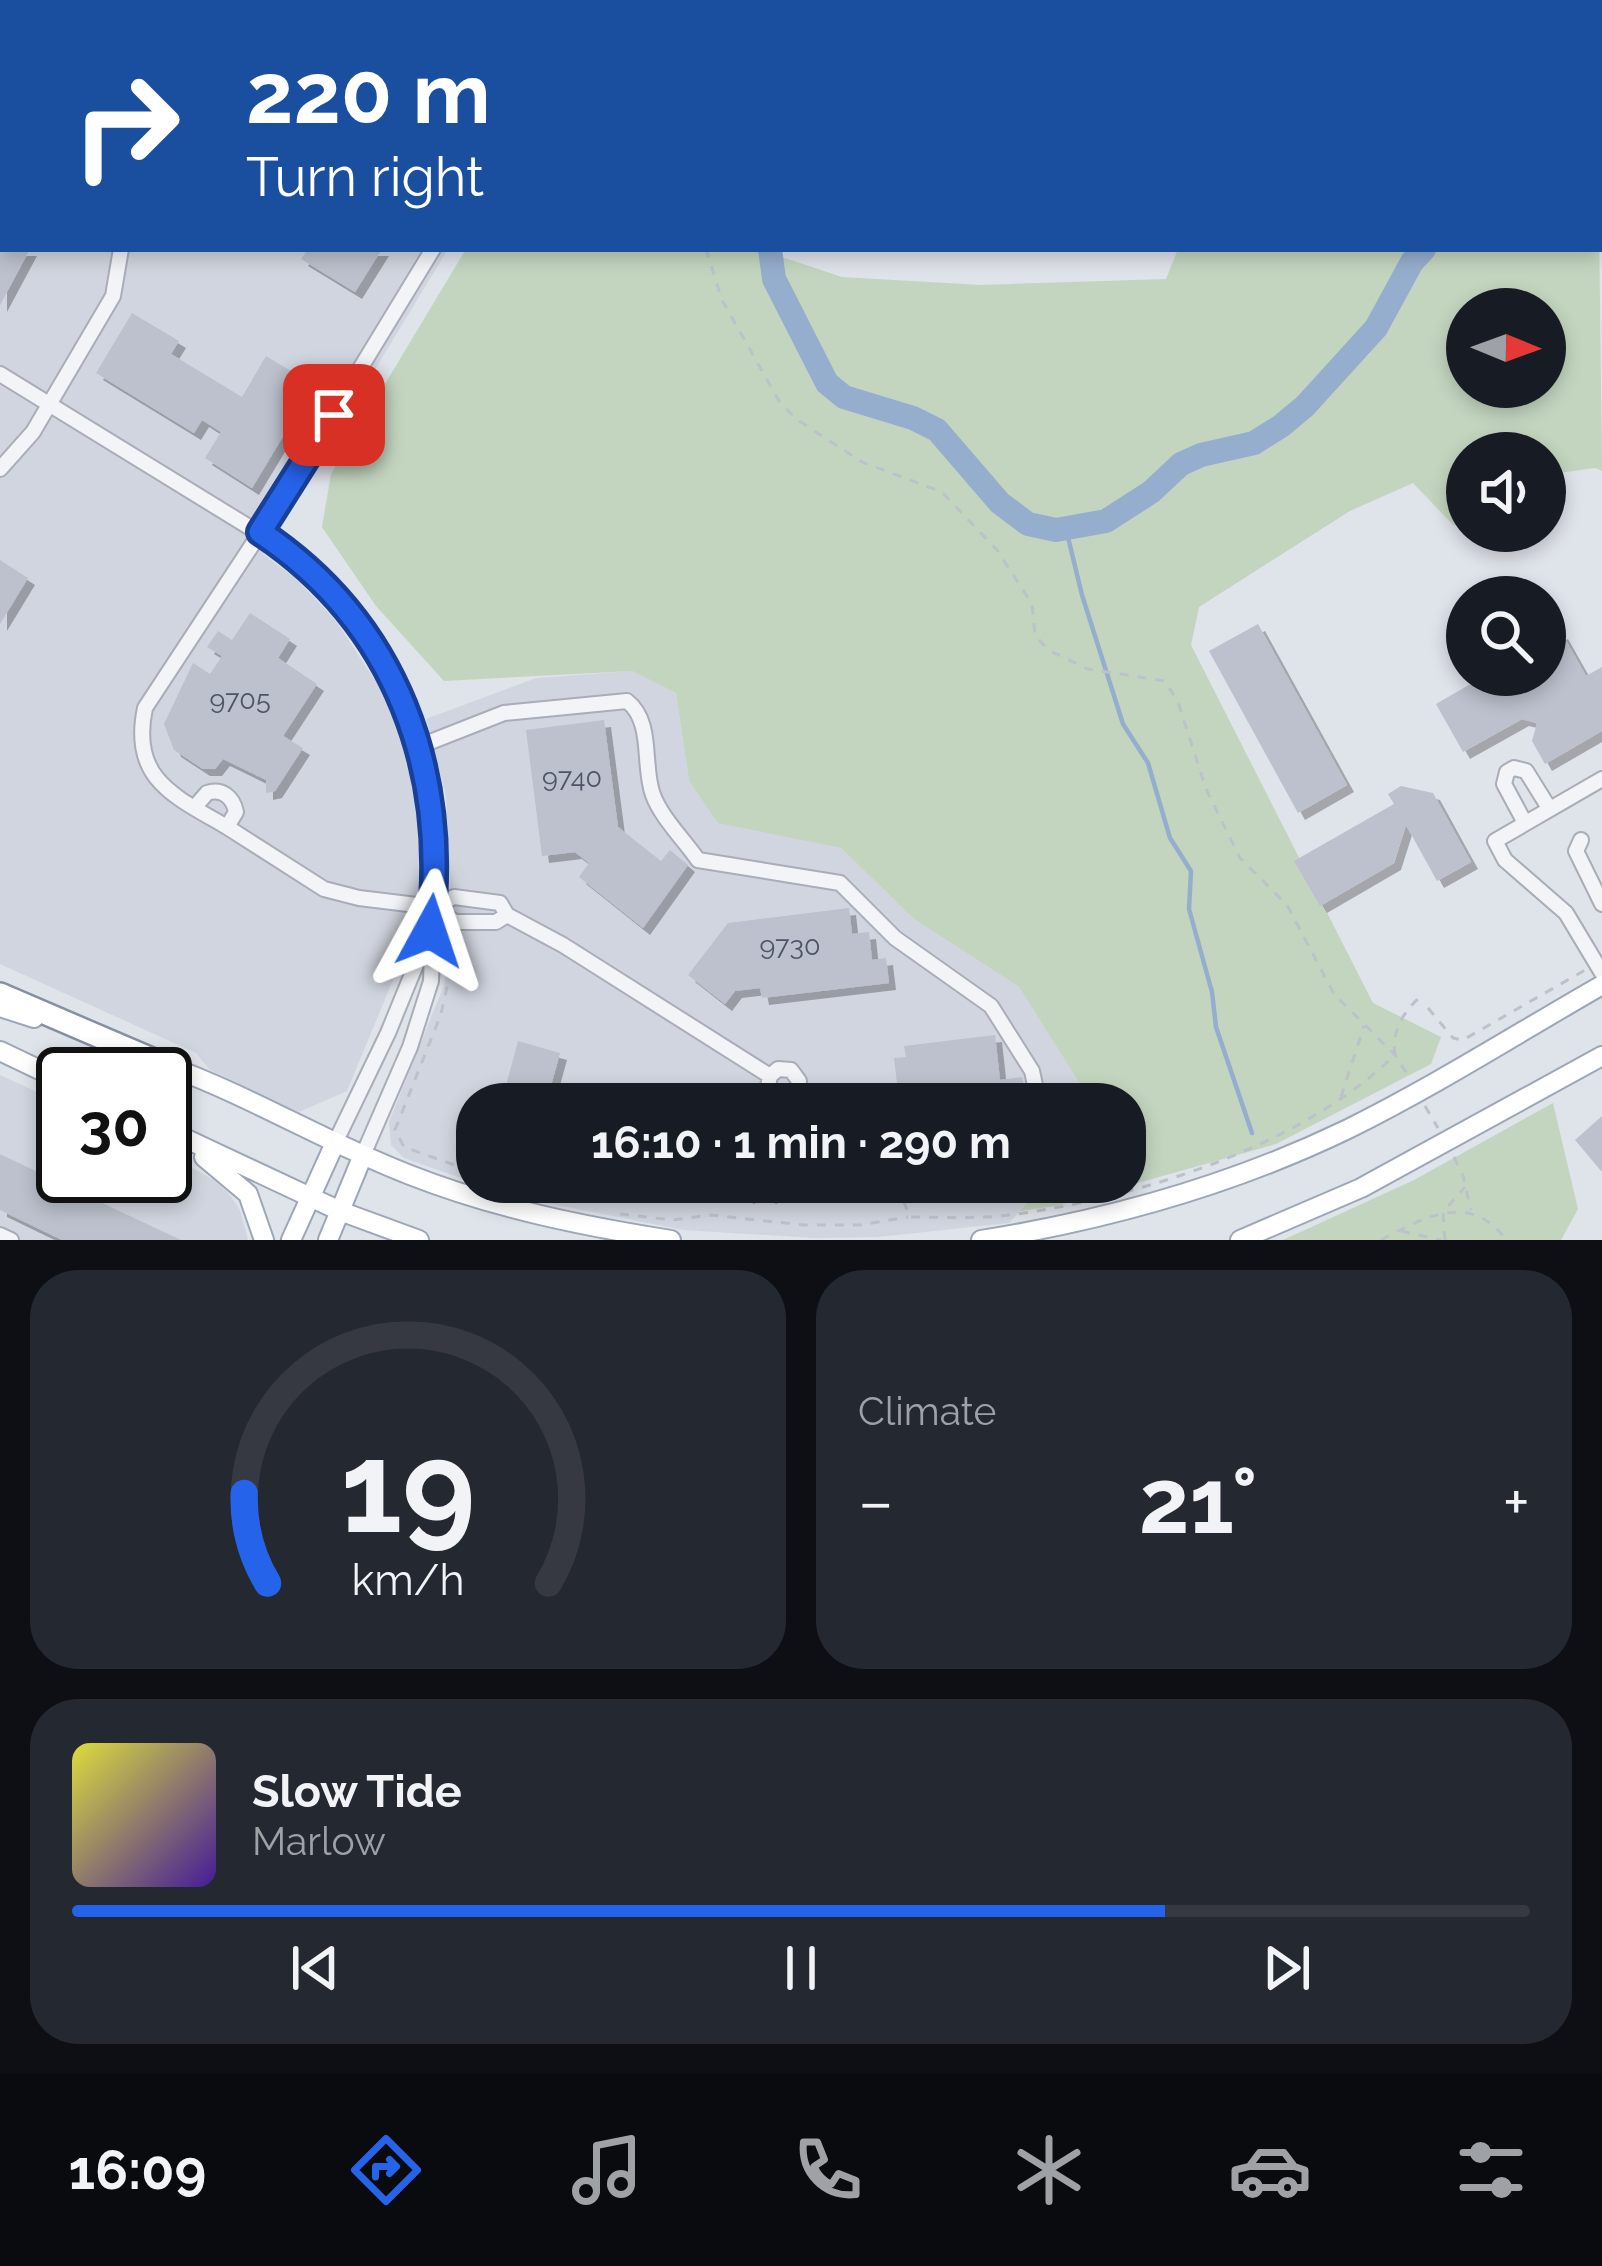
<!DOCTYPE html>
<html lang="en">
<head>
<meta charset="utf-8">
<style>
  :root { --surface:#171b24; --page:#242831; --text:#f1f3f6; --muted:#9ea1a6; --line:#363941; --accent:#2563eb }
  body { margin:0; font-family:Raleway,sans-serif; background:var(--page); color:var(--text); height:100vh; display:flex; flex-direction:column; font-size:45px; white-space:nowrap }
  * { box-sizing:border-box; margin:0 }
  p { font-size:39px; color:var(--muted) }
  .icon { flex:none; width:66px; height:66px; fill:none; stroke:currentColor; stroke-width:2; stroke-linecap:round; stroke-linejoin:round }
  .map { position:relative; height:1240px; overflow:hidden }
  .details { display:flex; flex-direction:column; gap:30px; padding:30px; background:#0d0f14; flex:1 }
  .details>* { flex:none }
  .top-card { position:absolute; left:0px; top:0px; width:1602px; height:252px; box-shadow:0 6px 18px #0003; background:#1a4fa0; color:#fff; overflow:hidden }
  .needle { width:78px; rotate:91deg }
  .buttons { position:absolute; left:1446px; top:288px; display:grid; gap:24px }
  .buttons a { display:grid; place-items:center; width:120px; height:120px; border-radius:50%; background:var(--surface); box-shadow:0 6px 18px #0003; font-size:60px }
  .speed { position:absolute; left:36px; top:1047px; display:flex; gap:24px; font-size:60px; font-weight:700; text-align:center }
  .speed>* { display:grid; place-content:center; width:156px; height:156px; border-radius:50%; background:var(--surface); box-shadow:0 6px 18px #0003; line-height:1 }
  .speed .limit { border:6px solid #111; border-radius:18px; background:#fff; color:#111 }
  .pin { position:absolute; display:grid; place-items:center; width:102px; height:102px; color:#fff; margin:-51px; border-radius:24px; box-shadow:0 6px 18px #0006 }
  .me { position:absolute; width:132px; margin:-66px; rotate:5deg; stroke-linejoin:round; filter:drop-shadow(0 0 9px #0008) }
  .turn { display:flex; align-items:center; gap:42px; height:252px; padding:0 48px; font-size:54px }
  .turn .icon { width:156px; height:156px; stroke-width:2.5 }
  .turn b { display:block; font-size:84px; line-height:102px }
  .big { font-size:90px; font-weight:700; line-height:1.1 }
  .details .tile { flex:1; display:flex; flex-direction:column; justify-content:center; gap:18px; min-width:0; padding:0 42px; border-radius:48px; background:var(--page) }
  .details .dial { align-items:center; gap:0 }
  .dial svg { height:312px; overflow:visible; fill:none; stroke:var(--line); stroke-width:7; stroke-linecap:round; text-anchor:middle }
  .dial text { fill:var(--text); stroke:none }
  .song { display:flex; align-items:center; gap:36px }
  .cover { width:144px; height:144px; border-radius:18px; background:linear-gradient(135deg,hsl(60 70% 55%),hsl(260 70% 35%)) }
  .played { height:12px; border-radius:6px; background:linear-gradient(90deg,var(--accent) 75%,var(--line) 75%) }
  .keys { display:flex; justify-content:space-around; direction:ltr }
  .heat { display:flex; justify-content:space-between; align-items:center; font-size:66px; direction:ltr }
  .details .tiles { flex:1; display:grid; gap:30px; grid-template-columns:1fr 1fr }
  .tile:last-child { grid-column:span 2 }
  .trip { position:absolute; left:456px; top:1083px; width:690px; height:120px; border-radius:48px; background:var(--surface); box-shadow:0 6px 18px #0003; font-weight:700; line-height:120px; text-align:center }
  .dock { display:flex; height:192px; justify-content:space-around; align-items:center; background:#090b0e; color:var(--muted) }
  .dock .icon { width:84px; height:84px }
  .dock .selected { color:var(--accent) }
  .dock b { font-size:54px; color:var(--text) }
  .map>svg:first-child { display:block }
  .built { fill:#d1d5df }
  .green { fill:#c3d5bf; fill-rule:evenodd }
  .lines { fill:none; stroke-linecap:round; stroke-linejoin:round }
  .stream { stroke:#96aece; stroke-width:4.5 }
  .river { stroke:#96aece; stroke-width:24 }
  .building { fill:#bcc1cd; filter:url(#shadow) }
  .minor-casing { stroke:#a8adb8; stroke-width:18 }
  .major-casing { stroke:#9da6b7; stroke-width:22 }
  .highway-casing { stroke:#858fa2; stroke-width:26 }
  .path { stroke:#bdc1c9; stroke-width:3; stroke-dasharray:9 9; stroke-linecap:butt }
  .minor { stroke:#f2f4f8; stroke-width:14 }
  .major { stroke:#fff; stroke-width:18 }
  .highway { stroke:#fff; stroke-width:21 }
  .route-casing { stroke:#184099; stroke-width:30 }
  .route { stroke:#2563eb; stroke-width:21 }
  .labels { text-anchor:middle; stroke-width:9; stroke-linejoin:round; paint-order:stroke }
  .number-label { font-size:27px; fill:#4c5466 }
</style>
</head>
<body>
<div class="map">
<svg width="1602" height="1240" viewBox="0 0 1602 1240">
  <defs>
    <filter id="shadow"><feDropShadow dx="7" dy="7" stdDeviation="0" flood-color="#0004"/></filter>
  </defs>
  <rect width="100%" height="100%" fill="#dfe3ea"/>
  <path class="built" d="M0 0 401 3H3V249H448L263 554 295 578 336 621 385 696 406 750 418 800 425 869 405 951 347 1091 299 1112 210 1070 196 1053 0 964Z
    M632 671 676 693 689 781 718 822 841 848 914 919 1019 987 1087 1093 1084 1104H477V1182H1048L1009 1223 878 1237 815 1238 683 1230 542 1202 472 1182 404 1158 391 1145 389 1122 444 985 453 940 446 796 426 719 536 678Z
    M0 1075 63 1104V1176H165V1152L217 1182 229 1194 240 1210 248 1240H0Z"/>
  <path class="green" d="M577 0H851L856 3H579Z
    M1599 221 1602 471 1595 468 1545 475V453H1467V516L1454 526 1413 483 1350 511 1199 607 1191 645 1373 1003 1441 1037 1431 1064 1276 1144 1056 1206 1020 1211 1048 1182H1125V1104H1084L1086 1093 1019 987 914 919 841 848 718 823 689 781 676 693 632 671 444 681 376 606 322 527 331 474 466 249H758L842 277 981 285 1166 279 1178 249H1599ZM1467 309H1545V387H1467Z
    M1553 1103 1578 1209 1561 1240H1283L1414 1180Z"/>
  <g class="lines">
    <path class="stream" d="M1025 3 1026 0
      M1066 529 1082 595 1123 724 1148 763 1170 838 1191 871 1189 909 1212 992 1216 1027 1252 1133"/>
    <path class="river" d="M694 0 698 3
      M1599 235 1602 236
      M770 249 774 279 827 383 844 397 913 418 937 430 1000 503 1028 524 1056 530 1106 521 1151 492 1181 464 1201 455 1254 443 1281 426 1305 406 1376 328 1412 262 1424 249"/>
  </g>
  <path class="building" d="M0 249H30L0 305Z
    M308 249H382L355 292 301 259Z
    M132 313 179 341 171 354 242 397 266 356 314 385 252 488 205 458 221 432 202 420 194 433 96 373Z
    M0 560 28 578 0 624Z
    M250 613 290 639 278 658 317 684 283 736 303 748 275 791 266 793V780L223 759 215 769H203L174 750 164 724 193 663 210 674 222 656 207 647 218 631 232 640Z
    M1258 624 1347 785 1298 813 1209 651Z
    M1561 632 1586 676 1602 667V731L1545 764 1532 741 1537 723 1522 719 1463 752 1436 704 1486 675H1545V641Z
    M604 720 618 827 661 861 670 850 688 865 643 928 579 877 589 863 575 852 542 856 526 730Z
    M1401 786 1433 793 1471 862 1437 881 1406 825 1394 863 1320 906 1294 861 1394 804 1388 794Z
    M849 908 852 934 869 932 872 960 886 958 889 983 762 998 760 988 735 991 725 1004 688 975 728 923Z
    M995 1035 1000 1080 1022 1077 1028 1104H911V1099L899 1100 894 1058 906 1057 904 1046Z
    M518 1041 560 1053 546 1104H501Z
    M1602 1116V1172L1575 1140Z
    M0 1154 117 1210 181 1240H62L0 1210Z
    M683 1182H774L770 1197 750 1191 748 1197 720 1189 719 1195 683 1185Z"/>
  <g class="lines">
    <g class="minor-casing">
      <path id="minor" d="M338 0 343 3
        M1226 3 1228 0
        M0 374 288 551 350 613 398 691 420 746 431 797 435 874 431 981 410 1047 363 1155
        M0 469 33 432 113 296 121 249
        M420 746 504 713 627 701C654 722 642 766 653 795 661 817 684 840 698 860L840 883 895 938 991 1006 1032 1071 1039 1104
        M1602 779 1495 841 1505 860 1566 913 1602 973
        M194 808 207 793C222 788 233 797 236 812L227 827 324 889 359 898 433 907 455 922H496L507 915
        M1525 823 1504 784 1507 772 1514 768 1526 771 1549 808
        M227 827C174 796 130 779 145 708L260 533 433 249
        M1581 840 1576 851 1602 904
        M433 907 454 897 500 903 507 915 563 945 770 1076 778 1069 791 1070 799 1081 798 1092 788 1099 775 1097 768 1086 770 1076
        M335 1143 388 1033 428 935
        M0 1235 11 1240"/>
    </g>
    <g class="major-casing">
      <path id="major" d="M0 1007 34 1018
        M0 1051 63 1081
        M173 1068C254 1098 329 1144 410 1175 494 1208 582 1226 671 1240
        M165 1129 340 1211 419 1240
        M204 1157 248 1194 264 1240
        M291 1240 335 1143
        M328 1240 363 1155
        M981 1240C1107 1220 1232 1185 1348 1129 1435 1086 1518 1033 1602 985
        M1240 1240 1361 1188 1602 1056"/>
    </g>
    <g class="highway-casing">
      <path id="highway" d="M0 994 182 1072"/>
    </g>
    <path class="path" d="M529 0 531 3
      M706 249 722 300 779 401 796 419 862 462 942 492 997 550 1032 604 1035 635 1048 650 1088 669 1165 681 1178 702 1206 789 1240 858 1287 905 1334 994 1395 1055 1409 1077
      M459 934 441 1014 395 1130 404 1147 477 1173
      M1428 1008 1453 1038 1463 1040 1585 970
      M1341 1097 1364 1026
      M1425 1106 1438 1128
      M1454 1157 1463 1176 1471 1210
      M500 1182 540 1198
      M879 1182 897 1185 910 1217C943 1217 977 1219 1011 1215 1140 1197 1300 1147 1395 1055 1391 1031 1404 1011 1421 996
      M620 1214 672 1220 711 1215 803 1225H860L908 1217
      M1401 1231 1441 1240
      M1381 1240C1424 1217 1471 1191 1506 1240
      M1445 1240 1443 1212 1465 1187"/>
    <use href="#minor" class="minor"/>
    <use href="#major" class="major"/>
    <use href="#highway" class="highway"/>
  </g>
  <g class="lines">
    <g class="route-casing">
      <path id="route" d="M334 415 260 532C397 623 450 772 430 931"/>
    </g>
    <use href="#route" class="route"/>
  </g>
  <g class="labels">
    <g class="number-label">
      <text x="240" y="709">9705</text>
      <text x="572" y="787">9740</text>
      <text x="790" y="955">9730</text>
    </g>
  </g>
</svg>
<div class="buttons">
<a><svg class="needle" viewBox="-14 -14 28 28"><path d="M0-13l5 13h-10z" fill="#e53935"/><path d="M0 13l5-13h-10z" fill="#9ea1a6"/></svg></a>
<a><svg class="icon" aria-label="sound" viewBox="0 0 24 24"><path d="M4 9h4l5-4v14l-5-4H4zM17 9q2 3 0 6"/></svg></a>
<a><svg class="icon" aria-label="search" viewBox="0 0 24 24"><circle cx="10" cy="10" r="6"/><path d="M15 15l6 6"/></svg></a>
</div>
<div class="speed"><div class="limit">30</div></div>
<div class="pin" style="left:334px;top:415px;background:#d93025"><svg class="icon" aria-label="arrive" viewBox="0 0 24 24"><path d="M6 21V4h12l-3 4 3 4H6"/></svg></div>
<svg class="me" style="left:430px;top:931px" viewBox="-20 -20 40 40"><path d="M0-17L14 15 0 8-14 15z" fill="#2563eb" stroke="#fff" stroke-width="4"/></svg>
<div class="trip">16:10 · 1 min · 290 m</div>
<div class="top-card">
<div class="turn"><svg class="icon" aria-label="right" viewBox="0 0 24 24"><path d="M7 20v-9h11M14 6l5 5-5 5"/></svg><div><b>220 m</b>Turn right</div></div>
</div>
</div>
<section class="details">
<div class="tiles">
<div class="tile dial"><svg viewBox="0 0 100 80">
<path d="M14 69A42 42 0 1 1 86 69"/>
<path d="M14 69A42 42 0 0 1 8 46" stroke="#2563eb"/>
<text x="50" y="56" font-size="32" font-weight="700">19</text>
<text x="50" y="72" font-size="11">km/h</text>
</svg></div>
<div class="tile"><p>Climate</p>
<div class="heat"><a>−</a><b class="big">21°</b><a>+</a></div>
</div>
<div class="tile">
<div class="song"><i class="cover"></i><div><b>Slow Tide</b><p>Marlow</p></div></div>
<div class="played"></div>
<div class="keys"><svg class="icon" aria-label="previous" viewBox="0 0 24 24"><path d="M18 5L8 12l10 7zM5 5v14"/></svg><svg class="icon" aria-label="pause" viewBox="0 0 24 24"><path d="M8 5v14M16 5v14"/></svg><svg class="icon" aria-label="next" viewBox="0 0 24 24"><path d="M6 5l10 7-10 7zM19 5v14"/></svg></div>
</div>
</div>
</section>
<nav class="dock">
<b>16:09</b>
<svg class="icon selected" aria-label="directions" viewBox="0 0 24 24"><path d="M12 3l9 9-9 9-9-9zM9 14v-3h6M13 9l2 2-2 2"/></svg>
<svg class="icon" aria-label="music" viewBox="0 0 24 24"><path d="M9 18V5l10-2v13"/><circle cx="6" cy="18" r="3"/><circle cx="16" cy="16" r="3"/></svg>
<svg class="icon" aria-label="phone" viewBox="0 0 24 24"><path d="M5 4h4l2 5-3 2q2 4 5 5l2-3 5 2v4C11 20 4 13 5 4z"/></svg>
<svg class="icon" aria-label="climate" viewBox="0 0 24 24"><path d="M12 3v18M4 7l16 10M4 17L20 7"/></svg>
<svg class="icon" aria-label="car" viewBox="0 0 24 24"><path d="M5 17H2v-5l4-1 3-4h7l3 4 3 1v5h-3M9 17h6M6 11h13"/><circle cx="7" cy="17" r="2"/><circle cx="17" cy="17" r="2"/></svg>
<svg class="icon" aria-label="filters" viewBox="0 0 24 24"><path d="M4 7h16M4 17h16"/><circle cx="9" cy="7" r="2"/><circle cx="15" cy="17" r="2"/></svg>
</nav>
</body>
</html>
